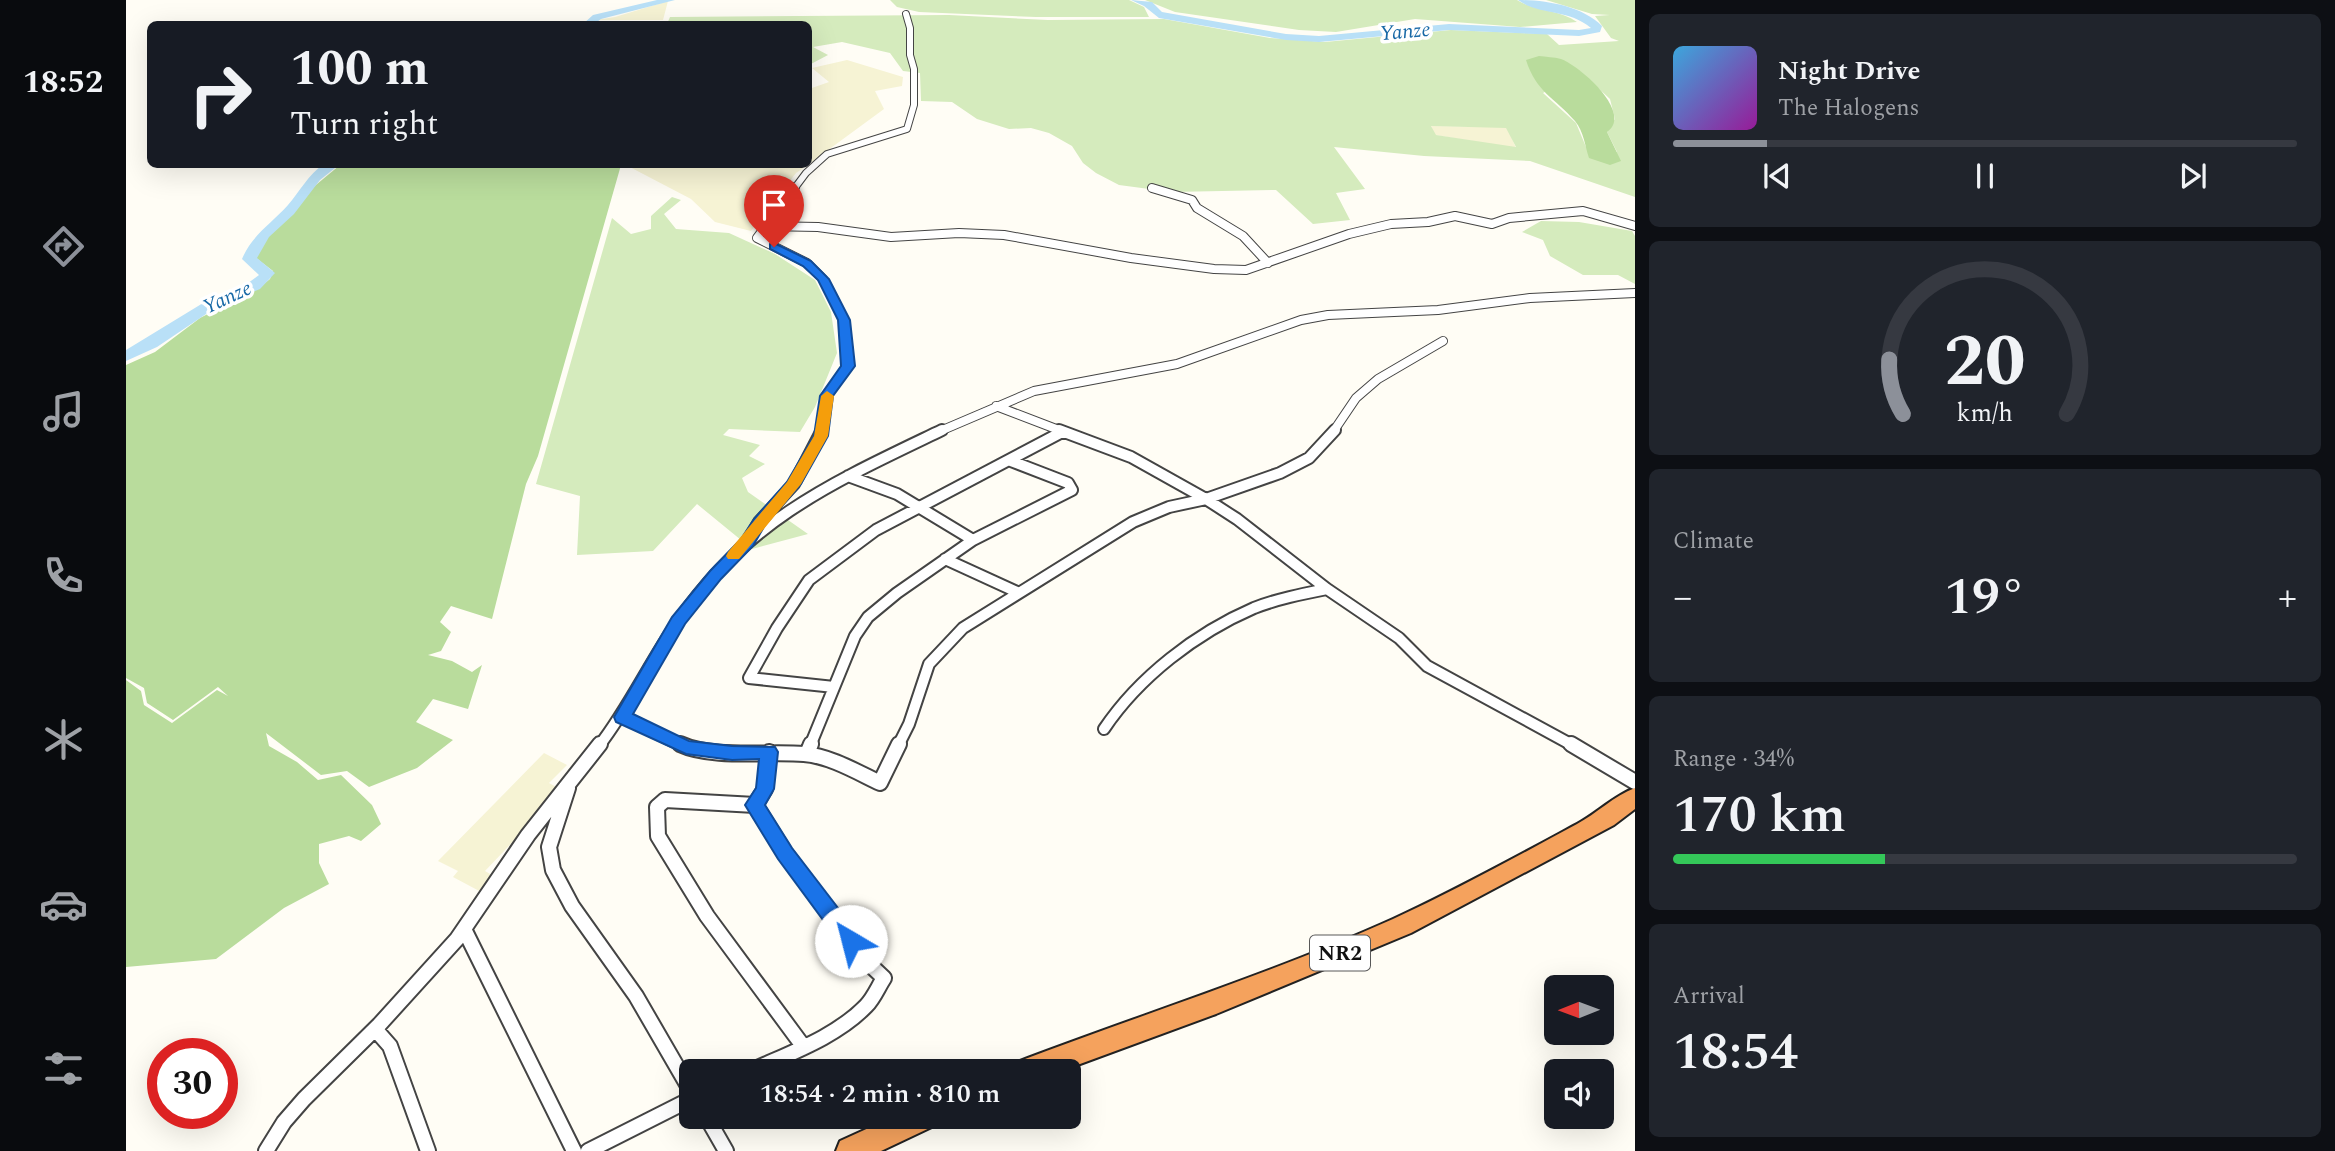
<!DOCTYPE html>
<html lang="en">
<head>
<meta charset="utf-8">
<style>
  :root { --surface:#171b24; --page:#20242c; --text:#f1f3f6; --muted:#9ea1a6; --line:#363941; --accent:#8c9099 }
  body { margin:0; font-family:Spectral,serif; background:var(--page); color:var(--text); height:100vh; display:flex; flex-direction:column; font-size:26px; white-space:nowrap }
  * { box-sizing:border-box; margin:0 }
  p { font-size:23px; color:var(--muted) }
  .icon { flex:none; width:38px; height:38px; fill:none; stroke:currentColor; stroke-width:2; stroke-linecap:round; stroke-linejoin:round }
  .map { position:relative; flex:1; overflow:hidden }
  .sheet { display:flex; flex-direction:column; gap:14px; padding:14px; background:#0d0f14; width:700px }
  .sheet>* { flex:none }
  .hud { position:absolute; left:21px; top:21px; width:665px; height:147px; border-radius:10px; box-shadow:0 7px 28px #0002; background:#171b24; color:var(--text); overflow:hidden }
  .needle { width:46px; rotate:269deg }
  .fabs { position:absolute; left:1418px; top:975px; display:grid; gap:14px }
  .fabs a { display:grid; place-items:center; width:70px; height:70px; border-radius:10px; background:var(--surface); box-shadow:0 7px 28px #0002; font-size:35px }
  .speed { position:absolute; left:21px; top:1038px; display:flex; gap:14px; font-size:35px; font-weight:700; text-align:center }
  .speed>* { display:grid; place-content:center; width:91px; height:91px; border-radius:50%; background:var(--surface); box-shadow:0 7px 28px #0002; line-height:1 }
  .speed .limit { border:10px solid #d22; background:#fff; color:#111 }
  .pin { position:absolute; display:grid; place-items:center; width:60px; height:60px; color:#fff; margin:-72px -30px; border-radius:50% 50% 50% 0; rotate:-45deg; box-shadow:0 0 7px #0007 }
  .pin .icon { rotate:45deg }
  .me { position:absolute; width:77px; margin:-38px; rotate:323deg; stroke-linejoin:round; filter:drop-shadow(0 0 5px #0008) }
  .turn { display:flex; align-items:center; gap:24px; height:147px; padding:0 28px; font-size:32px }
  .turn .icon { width:91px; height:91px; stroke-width:2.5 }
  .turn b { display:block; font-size:49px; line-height:60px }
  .big { font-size:52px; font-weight:600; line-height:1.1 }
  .sheet .tile { flex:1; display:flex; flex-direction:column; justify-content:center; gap:10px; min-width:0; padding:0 24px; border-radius:10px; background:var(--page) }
  .sheet .dial { align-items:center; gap:0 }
  .dial svg { height:182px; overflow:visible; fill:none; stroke:var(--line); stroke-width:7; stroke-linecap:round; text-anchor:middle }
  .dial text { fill:var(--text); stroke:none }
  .song { display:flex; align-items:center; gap:21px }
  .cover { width:84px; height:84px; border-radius:10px; background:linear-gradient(135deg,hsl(200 70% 55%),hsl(300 70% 35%)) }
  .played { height:7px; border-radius:4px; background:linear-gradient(90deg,var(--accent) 15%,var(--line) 15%) }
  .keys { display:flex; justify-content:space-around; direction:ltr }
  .heat { display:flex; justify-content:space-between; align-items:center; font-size:38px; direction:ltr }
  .charge { height:10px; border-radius:5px; background:linear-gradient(90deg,#34c759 34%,var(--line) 0) }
  .trip { position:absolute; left:553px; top:1059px; width:402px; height:70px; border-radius:10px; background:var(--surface); box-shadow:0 7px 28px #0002; font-weight:600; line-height:70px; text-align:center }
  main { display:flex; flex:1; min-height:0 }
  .tabs { display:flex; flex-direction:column; width:126px; justify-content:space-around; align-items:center; background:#090b0e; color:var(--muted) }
  .tabs .icon { width:49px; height:49px }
  .tabs .on { color:var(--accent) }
  .tabs b { font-size:32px; color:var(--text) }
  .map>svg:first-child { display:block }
  .farmland { fill:#f6f3d4 }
  .green { fill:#d5ebbd; fill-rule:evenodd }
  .forest { fill:#b9dc9c }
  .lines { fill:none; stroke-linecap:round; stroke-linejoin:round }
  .river { fill:#b9e0f7; fill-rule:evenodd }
  .street-far3-casing { stroke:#444; stroke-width:8 }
  .street-far2-casing { stroke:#444; stroke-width:10 }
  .street-far1-casing { stroke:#444; stroke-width:14 }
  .street-casing { stroke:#444; stroke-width:18 }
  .highway-casing { stroke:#222; stroke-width:4 }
  .street-far3 { stroke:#fff; stroke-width:6 }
  .street-far2 { stroke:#fff; stroke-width:8 }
  .street-far1 { stroke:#fff; stroke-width:10 }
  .street { stroke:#fff; stroke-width:14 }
  .highway { fill:#f5a25d; fill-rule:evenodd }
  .route { fill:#1a73e8; stroke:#114b97; stroke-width:2 }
  .slow { fill:#f59e0b }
  .labels { text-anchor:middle; stroke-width:7; stroke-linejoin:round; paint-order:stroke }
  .far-water-label { font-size:21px; font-style:italic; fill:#1768a6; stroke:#fff }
  .shield { fill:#fff; stroke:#585858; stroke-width:2 }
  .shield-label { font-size:21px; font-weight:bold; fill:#111 }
</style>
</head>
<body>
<main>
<nav class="tabs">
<b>18:52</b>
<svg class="icon on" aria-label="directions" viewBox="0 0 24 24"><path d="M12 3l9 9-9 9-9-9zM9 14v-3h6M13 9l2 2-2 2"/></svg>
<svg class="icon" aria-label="music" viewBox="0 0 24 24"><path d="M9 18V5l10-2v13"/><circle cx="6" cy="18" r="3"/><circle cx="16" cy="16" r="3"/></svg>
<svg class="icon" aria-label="phone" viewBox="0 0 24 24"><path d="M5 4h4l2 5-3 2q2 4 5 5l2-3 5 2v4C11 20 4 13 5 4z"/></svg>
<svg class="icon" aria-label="climate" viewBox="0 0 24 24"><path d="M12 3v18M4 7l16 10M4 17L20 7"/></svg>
<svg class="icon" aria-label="car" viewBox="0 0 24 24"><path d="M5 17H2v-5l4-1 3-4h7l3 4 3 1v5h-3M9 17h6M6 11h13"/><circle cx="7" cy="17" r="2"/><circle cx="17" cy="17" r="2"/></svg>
<svg class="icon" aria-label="filters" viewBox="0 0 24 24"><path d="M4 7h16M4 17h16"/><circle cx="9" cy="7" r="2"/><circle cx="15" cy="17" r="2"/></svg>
</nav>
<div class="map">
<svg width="1509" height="1151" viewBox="0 0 1509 1151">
  <rect width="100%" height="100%" fill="#fffdf5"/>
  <path class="farmland" d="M542 1 537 20H470L489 17Z
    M721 60 777 77 776 86 749 91 758 109 683 164V89L703 82 686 68Z
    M1305 126 1381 127 1390 148 1309 135Z
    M498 164H682V165L670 173 625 231 589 222 565 199Z
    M418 753 441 765 423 783 436 790 359 871 371 878 357 893 327 877 332 871 312 861Z"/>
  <path class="green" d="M764 0H1003L1018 7 1023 17H910L793 12 771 7Z
    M1019 0H1391C1410 12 1433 9 1451 22L1394 27 1289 19 1210 32 1173 30 1049 12Z
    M1420 0H1509V197L1404 161 1298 156 1208 147 1239 189 1210 193 1224 220 1187 224 1150 190 1046 192 993 185 970 173 957 163 946 146 923 133 905 128 883 129 851 119 826 102 795 101 794 73 777 71 764 53 716 42 687 47 702 55 683 65 682 24H541L544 17 823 15 922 20 1038 19 1144 38 1199 42 1325 30 1421 34 1433 45 1493 41 1485 38 1469 16 1484 15 1466 14ZM1454 71 1484 99 1489 119 1481 132 1491 152 1460 147 1450 123 1417 93ZM1305 126 1380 128 1390 147 1310 135Z
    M546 197 555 200 538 214 550 229 603 233 649 254 689 280 705 312 711 353 689 407 674 432 603 429 597 435 634 445 623 456 639 464 616 478 622 492 682 534 626 549 571 504 527 551 451 555 454 496 410 484 486 218 505 234 525 229V216Z
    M1415 221 1453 222 1506 231 1509 236V284L1492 275H1457L1424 256 1417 240 1396 232Z"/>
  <path class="forest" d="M1413 56C1420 57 1428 57 1435 59 1454 66 1508 113 1481 132L1495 161 1484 165 1463 158C1459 146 1458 132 1449 121 1429 98 1410 92 1400 60Z
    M214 165H495L412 456 400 484 366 619 325 606 314 622 325 632 315 651 302 655 326 661 346 672 356 665 342 709 307 699 290 722 327 740 291 768 243 787 221 771 195 775 140 733 143 746 171 762 192 780 215 775 246 805 255 824 235 841 223 836 193 844V863L203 884 158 908 90 959 0 967V680L15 691 18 705 46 723 91 690 102 696 92 687 47 720 21 703 18 688 0 678V365L29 352 74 318 134 287 144 279 147 271 130 258 132 244 141 234 176 202 185 189Z"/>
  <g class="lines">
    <path class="river" d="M531 0H549L475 19 468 24H457L467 15Z
      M1005 0 1026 2 1036 12 1160 34 1193 36 1323 24 1453 30 1465 28C1441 8 1414 16 1392 0 1420 0 1456 6 1476 26L1474 32 1453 36 1323 30 1193 42 1160 40 1033 18 1018 6Z
      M198 164H214L194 180 168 214 143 237 131 258 149 273 134 289 92 306 31 347 0 361V350L82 300 118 286 133 275 116 259C126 235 145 224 162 205 174 191 182 175 198 164Z"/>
    <g class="street-far3-casing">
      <path id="street-far3" d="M668 189 680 173 701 154 781 129 788 105V69L784 55V28L780 14"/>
    </g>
    <g class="street-far2-casing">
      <path id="street-far2" d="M669 187 631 238 681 263 697 279 718 320 723 352 722 366 701 396 696 432
        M1026 188 1066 200 1071 208 1117 236 1142 263
        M639 226 692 227 765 237 833 233 878 235 1005 258 1088 269 1120 270 1223 234 1265 224 1302 222 1329 216 1366 224 1383 218 1457 211 1509 226
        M870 406 938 432
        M812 432 908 391 1051 364 1175 320 1202 315 1312 310 1404 298 1509 293
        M1207 432 1230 398 1252 379 1317 341"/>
    </g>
    <g class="street-far1-casing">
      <path id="street-far1" d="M933 430 1005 457 1080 499 1111 519 1201 589 1273 638 1301 666 1448 746
        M722 476 771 494 847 540
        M626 534 633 522 668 484 696 430
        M819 559 891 592
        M708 687 623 678 651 628 683 580 750 530 936 432
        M496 717 557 746
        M978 729C1013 677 1070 633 1128 608 1151 599 1176 594 1201 589
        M473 746C504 706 524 661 553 620 622 519 710 481 816 430
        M684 746 729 636 742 617 771 593 847 540 946 490 942 483 885 461
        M772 746 783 724 803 664 837 628 1007 522 1043 507 1080 499 1154 473 1183 458 1209 430"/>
    </g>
    <g class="street-casing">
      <path id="street" d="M554 744C586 759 642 751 678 754 704 756 731 772 754 783L773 744
        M1445 744 1509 782
        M681 754 685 744
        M442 788 423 847 427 870 446 906 510 996 565 1091
        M629 805 639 789 643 752
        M338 929 448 1151
        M249 1029 264 1046 302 1151
        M625 1071C664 1053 710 1037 740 1006 748 998 752 987 758 978L741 962 659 853 629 805 539 800 531 807 532 836 581 916 677 1046
        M580 1116 600 1151
        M140 1151 158 1122 178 1099 253 1025 331 939 402 835 474 744
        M462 1151 565 1099"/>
    </g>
    <g class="highway-casing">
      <path id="highway" d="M1509 788V809L1488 825 1285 933 1090 1014 935 1071H887L891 1062C1017 1014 1145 974 1267 919 1330 890 1390 857 1451 824 1470 814 1489 795 1509 788Z
        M769 1116H814L810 1125 755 1151H710L714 1141Z"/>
    </g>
    <use href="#street-far3" class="street-far3"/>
    <use href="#street-far2" class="street-far2"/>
    <use href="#street-far1" class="street-far1"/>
    <use href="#street" class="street"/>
    <use href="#highway" class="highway"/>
  </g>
  <path class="route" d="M648 243 685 261 703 279 724 320 729 366 707 396 702 436 675 484 639 525 627 546 595 579 559 624 507 714 563 741 606 746 649 747 652 752 648 789 639 805 666 848 732 934 735 941 732 947 725 949 717 947 652 859 619 805 630 788 633 759 606 760 560 754 490 722 488 717 546 617 584 571 615 539 628 519 661 482 688 436 694 396 715 366 712 320 692 280 677 266 644 249V244Z"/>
  <path class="slow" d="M701 391 708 396 702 436 675 484 613 559H602L600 556 602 552 661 482 688 436 695 396Z"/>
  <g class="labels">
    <g class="far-water-label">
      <text transform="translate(1279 31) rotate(-5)" y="7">Yanze</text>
      <text transform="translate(101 297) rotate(-25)" y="7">Yanze</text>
    </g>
    <rect class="shield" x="1184" y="935.5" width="60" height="35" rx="5"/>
    <g class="shield-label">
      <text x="1214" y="960">NR2</text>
    </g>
  </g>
</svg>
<div class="fabs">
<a><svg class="needle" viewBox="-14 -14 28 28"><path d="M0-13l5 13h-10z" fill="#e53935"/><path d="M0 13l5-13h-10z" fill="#9ea1a6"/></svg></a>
<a><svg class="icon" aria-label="sound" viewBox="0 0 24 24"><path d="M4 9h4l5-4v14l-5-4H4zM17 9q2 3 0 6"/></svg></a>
</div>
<div class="speed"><div class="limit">30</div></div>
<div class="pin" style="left:648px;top:247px;background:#d93025"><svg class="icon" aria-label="arrive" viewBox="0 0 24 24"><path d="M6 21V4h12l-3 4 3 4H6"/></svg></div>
<svg class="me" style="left:725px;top:941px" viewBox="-20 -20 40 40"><circle r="19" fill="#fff"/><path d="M0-13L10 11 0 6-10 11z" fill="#1a73e8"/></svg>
<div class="trip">18:54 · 2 min · 810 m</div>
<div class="hud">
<div class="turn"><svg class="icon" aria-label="right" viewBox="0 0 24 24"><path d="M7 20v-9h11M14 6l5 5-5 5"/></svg><div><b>100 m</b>Turn right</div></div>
</div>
</div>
<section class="sheet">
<div class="tile">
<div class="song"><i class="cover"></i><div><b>Night Drive</b><p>The Halogens</p></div></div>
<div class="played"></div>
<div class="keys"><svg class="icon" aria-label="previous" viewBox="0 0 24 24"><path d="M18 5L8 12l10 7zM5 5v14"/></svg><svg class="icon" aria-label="pause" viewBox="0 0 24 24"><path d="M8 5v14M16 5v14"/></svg><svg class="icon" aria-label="next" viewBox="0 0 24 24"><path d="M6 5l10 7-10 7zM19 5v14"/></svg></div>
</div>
<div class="tile dial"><svg viewBox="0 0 100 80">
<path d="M14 69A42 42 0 1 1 86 69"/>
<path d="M14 69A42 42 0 0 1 8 45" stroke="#8c9099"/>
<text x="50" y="56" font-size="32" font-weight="700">20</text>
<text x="50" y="72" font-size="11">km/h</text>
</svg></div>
<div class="tile"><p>Climate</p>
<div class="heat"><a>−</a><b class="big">19°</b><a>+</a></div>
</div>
<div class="tile"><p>Range · 34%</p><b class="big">170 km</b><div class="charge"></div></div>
<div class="tile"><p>Arrival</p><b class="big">18:54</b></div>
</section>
</main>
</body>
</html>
